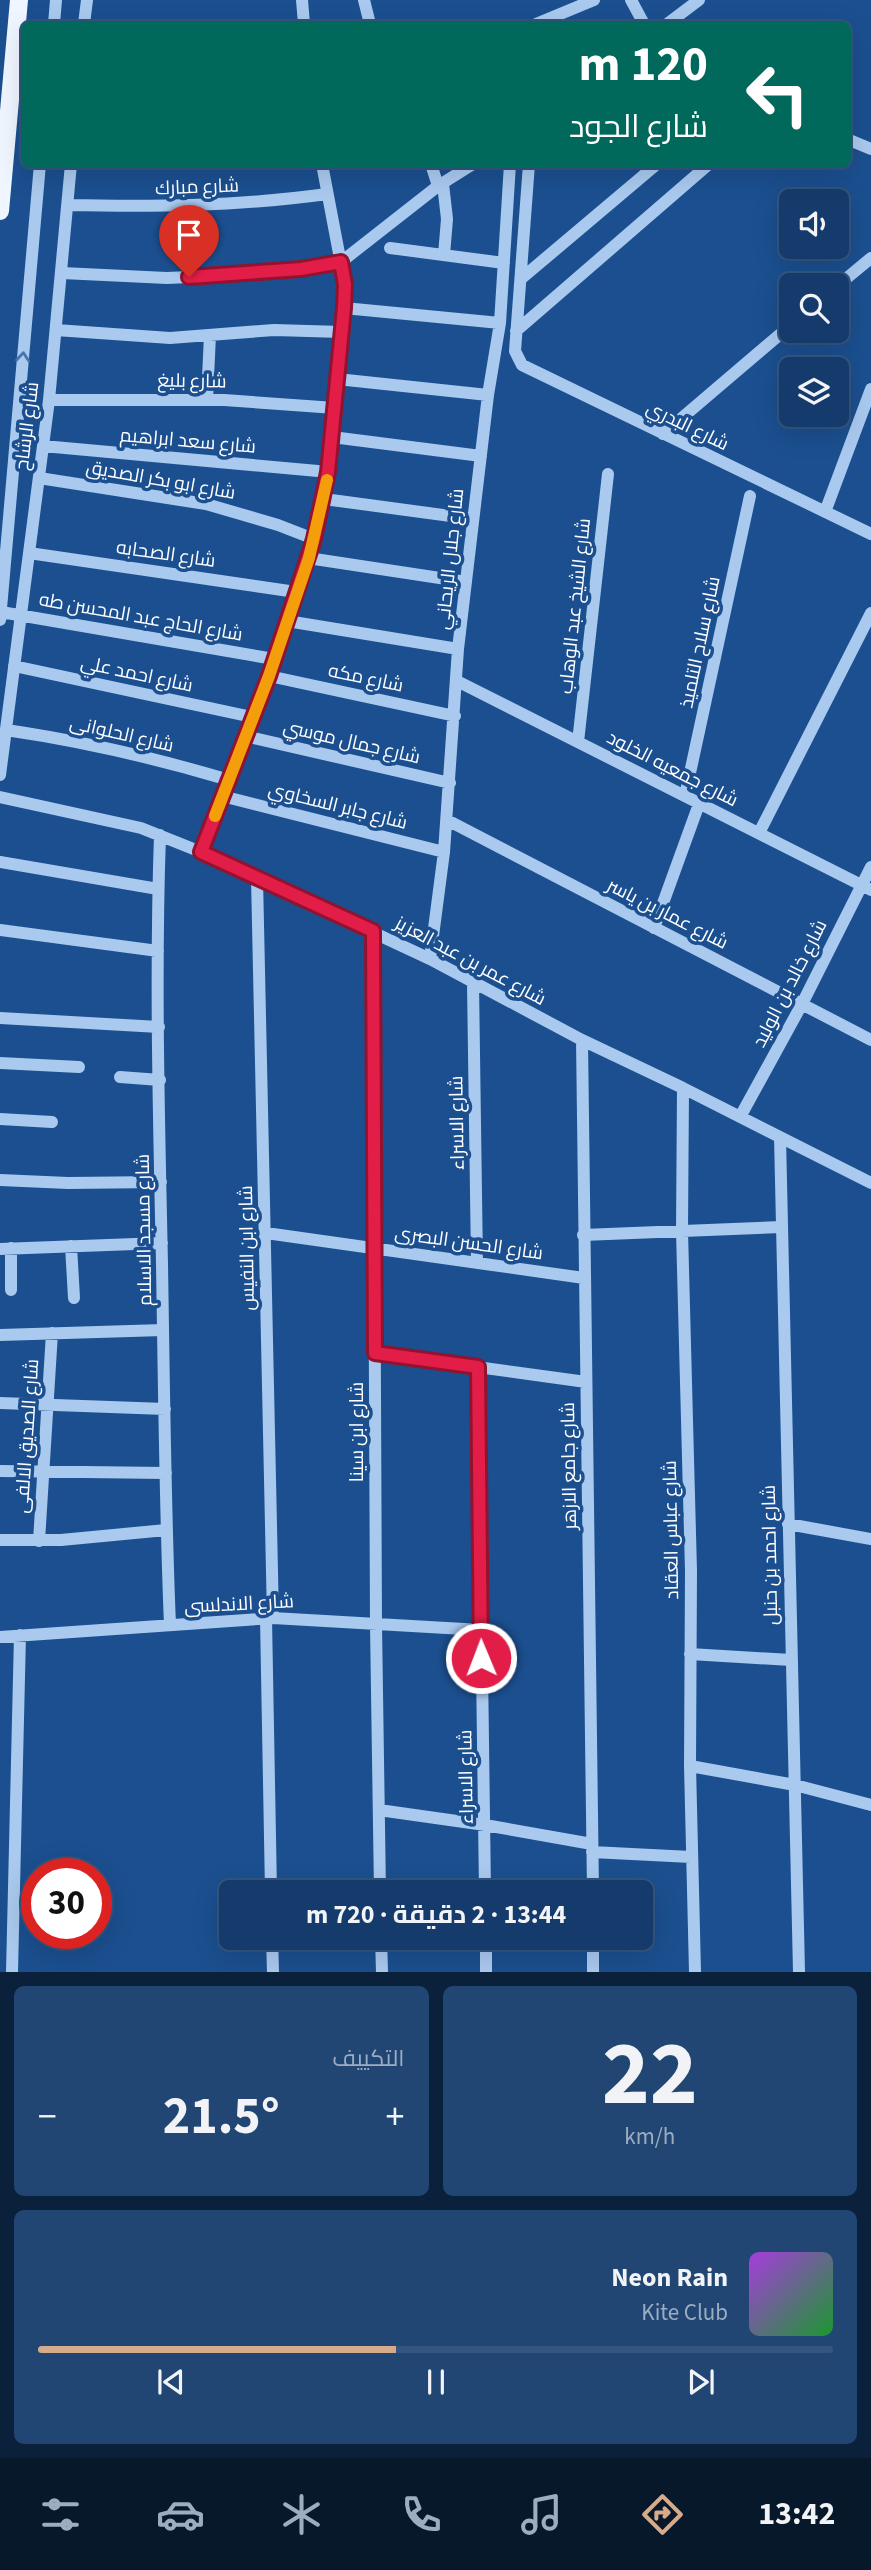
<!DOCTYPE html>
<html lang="ar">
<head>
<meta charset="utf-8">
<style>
  :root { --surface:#143b6b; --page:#214673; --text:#f1f3f6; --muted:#9dadc1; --line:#33557e; --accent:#d6ab8b }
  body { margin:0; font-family:"Source Sans 3",Cairo,sans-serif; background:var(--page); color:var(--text); direction:rtl; height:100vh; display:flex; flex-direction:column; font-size:26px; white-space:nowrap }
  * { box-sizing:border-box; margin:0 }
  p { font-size:23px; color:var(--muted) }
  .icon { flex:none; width:38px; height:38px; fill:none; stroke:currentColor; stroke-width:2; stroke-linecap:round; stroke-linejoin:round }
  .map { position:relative; height:1972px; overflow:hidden; direction:ltr }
  .side { display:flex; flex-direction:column; gap:14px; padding:14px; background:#0b203b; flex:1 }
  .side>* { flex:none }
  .banner { position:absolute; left:21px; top:21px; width:830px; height:147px; border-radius:10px; box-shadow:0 7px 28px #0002,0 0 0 2px var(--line); direction:rtl; background:#00695c; color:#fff; overflow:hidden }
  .controls { position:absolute; left:779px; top:189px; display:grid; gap:14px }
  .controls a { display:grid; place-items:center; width:70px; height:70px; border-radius:10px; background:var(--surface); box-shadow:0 7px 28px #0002,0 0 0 2px var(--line); font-size:35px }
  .speed { position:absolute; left:21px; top:1858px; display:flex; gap:14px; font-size:35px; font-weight:700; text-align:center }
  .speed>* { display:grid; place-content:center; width:91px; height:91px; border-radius:50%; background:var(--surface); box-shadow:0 7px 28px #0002,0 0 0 2px var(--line); line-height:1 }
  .speed .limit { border:10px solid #d22; background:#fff; color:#111 }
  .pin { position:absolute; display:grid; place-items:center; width:60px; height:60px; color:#fff; margin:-72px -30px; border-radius:50% 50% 50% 0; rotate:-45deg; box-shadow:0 0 7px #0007 }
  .pin .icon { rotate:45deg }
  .me { position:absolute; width:77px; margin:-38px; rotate:359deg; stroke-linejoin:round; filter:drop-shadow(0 0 5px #0008) }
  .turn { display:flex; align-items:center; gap:24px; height:147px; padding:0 28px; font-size:32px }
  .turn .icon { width:91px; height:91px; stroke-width:2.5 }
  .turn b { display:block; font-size:49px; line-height:60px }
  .big { font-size:52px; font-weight:700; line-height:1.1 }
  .side .tile { flex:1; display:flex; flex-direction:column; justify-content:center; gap:10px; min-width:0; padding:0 24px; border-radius:10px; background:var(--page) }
  .side .dial { align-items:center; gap:0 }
  .dial b { font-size:91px; line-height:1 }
  .song { display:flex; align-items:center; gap:21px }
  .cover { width:84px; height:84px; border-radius:10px; background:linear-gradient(135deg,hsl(280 70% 55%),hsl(130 70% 35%)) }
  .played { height:7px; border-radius:4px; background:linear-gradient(90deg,var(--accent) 45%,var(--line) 45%) }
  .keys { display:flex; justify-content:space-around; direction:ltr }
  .heat { display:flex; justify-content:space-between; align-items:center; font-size:38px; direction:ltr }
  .side .tiles { flex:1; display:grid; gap:14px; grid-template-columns:1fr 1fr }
  .tile:last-child { grid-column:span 2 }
  .trip { position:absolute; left:219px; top:1880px; width:434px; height:70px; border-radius:10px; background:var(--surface); box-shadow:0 7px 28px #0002,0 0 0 2px var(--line); font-weight:700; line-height:70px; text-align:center; direction:rtl }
  .tab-bar { display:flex; height:112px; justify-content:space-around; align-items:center; background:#08182b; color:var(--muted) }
  .tab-bar .icon { width:49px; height:49px }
  .tab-bar .active { color:var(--accent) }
  .tab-bar b { font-size:32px; color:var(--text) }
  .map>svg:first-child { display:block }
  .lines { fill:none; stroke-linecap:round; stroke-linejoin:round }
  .minor { stroke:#a9c9ee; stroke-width:12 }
  .major { stroke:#f0f6ff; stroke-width:18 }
  .oneway { stroke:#4674ac }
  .route-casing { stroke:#92132f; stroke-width:18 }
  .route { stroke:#e11d48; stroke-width:12 }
  .slow { stroke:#f59e0b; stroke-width:12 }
  .labels { text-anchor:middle; stroke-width:7; stroke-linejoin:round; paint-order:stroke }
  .street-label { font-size:19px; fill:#fff; stroke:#1b4f8f }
</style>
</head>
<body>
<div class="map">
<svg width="871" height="1972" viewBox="0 0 871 1972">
  <rect width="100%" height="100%" fill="#1b4f8f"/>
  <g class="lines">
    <path class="minor" d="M302 0 304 24
      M364 0 370 24
      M631 0 644 24
      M54 24 56 0
      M84 24 87 0
      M536 24 594 0
      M667 24 699 0
      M847 139 871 149
      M431 164 438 186
      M529 164 515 351 522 365 871 534
      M443 184 447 219 444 255
      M68 205C155 207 240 206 327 194
      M390 248 504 263
      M62 273 167 278 211 276 301 269 341 262 438 186 473 164
      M522 278 657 164
      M836 287 871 258
      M344 308 500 323
      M56 330 170 338 274 330 342 332
      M516 331 709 164
      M337 379 488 395
      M207 399 210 335
      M49 400H224L335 408
      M663 434 791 325
      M332 437 481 456
      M43 446 329 472
      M39 478 206 504 278 525 314 539
      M324 499 473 519
      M825 512 871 389
      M29 553 296 592
      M308 558 466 582
      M1 612 274 659
      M0 620 40 164
      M287 621 458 649
      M14 666 252 717
      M269 676 455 716
      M457 681 871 890
      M6 730C82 741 155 758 229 780
      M245 736 450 783
      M578 742 608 474
      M0 775 49 400 71 164
      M222 796 444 852
      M685 796 750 496
      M0 797 141 828 201 852 430 959 582 1040 683 1088 871 1183
      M447 820 871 1040
      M759 833 871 613
      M160 835C155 978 159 1121 162 1264 164 1385 165 1505 170 1625
      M201 852 269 676 308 558 324 499 332 437 345 285 322 164
      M0 862 158 889
      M257 878 273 1618
      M654 928 699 804
      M0 930 158 951
      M373 931 376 1625 380 1892
      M430 959 444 852 458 649 488 395 500 323 510 164
      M473 983 477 1263
      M0 1018 159 1027
      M582 1040 593 1892
      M0 1063 79 1067
      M120 1077 160 1080
      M683 1088 682 1231 691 1571 690 1766 695 1972
      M740 1117 802 1004 871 867
      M0 1119 52 1122
      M780 1137 799 1972
      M0 1180 68 1183 161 1182
      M266 1233 584 1278
      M583 1235 781 1227
      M71 1246 74 1298
      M0 1249 162 1243
      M11 1290V1248
      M0 1335 163 1330
      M375 1353 586 1382
      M478 1367 485 1892
      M0 1403 165 1409
      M0 1471 166 1473
      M788 1524 871 1539
      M0 1540H61L166 1530
      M39 1541 52 1333
      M266 1618 271 1892
      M0 1637 273 1618 481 1630
      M690 1654 791 1660
      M690 1766 795 1785 871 1805
      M379 1810 485 1825 592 1844
      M592 1852 691 1857
      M272 1937 273 1972
      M381 1937 382 1972
      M486 1937V1972
      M593 1937V1972
      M12 1972 20 1635"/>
    <path class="major" d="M0 211 19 0"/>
  </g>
  <defs><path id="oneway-chevron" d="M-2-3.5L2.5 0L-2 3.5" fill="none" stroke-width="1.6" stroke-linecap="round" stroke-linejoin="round" transform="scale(1.75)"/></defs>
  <use class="oneway" href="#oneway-chevron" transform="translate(23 357) rotate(-85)"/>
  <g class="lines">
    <g class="route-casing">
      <path id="route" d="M189 277 301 269 341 262 345 285 344 308 328 472 314 539 269 676 201 852 373 931 375 1353 478 1367 481 1658"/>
    </g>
    <use href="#route" class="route"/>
    <path class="slow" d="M215 816 269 676 309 558 327 480"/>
  </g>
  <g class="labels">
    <g class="street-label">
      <text transform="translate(197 186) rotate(-2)" y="7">شارع مبارك</text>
      <text transform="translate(192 380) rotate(1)" y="7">شارع بليغ</text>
      <text transform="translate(688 425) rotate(26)" y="7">شارع البدري</text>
      <text transform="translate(26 426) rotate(-83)" y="7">شارع الرشاح</text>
      <text transform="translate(188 440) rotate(5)" y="7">شارع سعد ابراهيم</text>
      <text transform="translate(161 479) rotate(10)" y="7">شارع ابو بكر الصديق</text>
      <text transform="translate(166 553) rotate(8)" y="7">شارع الصحابه</text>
      <text transform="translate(449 559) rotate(-84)" y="7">شارع جلال الريحاني</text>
      <text transform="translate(574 606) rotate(-84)" y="7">شارع الشيخ عبد الوهاب</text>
      <text transform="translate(141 616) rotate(10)" y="7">شارع الحاج عبد المحسن طه</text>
      <text transform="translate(699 642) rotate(-78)" y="7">شارع سلاح التلميذ</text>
      <text transform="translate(137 673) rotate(12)" y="7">شارع احمد علي</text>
      <text transform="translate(366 677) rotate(12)" y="7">شارع مكه</text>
      <text transform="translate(122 733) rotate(13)" y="7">شارع الحلوانى</text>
      <text transform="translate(352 741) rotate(13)" y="7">شارع جمال موسي</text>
      <text transform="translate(673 768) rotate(27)" y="7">شارع جمعيه الخلود</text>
      <text transform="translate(338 805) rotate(14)" y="7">شارع جابر السخاوي</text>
      <text transform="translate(668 913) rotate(27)" y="7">شارع عمار بن ياسر</text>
      <text transform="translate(471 960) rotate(28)" y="7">شارع عمر بن عبد العزيز</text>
      <text transform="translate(789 983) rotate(-63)" y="7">شارع خالد بن الوليد</text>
      <text transform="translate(456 1123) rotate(-91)" y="7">شارع الاسراء</text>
      <text transform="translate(143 1230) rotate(-91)" y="7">شارع مسجد الاسلام</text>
      <text transform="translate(469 1242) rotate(8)" y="7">شارع الحسن البصرى</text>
      <text transform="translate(246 1248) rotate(-91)" y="7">شارع ابن النفيس</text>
      <text transform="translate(356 1432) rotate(-90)" y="7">شارع ابن سينا</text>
      <text transform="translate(26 1436) rotate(-86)" y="7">شارع الصديق الالفى</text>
      <text transform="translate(568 1466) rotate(-91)" y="7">شارع جامع الازهر</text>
      <text transform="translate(670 1530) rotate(-91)" y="7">شارع عباس العقاد</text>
      <text transform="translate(769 1555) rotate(-91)" y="7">شارع احمد بن حنبل</text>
      <text transform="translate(239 1603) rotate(-3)" y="7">شارع الاندلسى</text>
      <text transform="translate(465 1777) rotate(-91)" y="7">شارع الاسراء</text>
    </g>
  </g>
</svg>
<div class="controls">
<a><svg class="icon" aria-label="sound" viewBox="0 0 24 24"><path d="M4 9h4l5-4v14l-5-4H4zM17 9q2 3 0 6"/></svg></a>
<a><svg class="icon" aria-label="search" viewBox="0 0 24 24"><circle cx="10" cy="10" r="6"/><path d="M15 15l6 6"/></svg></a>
<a><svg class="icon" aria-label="layers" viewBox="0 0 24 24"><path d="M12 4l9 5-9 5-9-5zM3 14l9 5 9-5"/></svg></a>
</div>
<div class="speed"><div class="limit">30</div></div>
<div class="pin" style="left:189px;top:277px;background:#d93025"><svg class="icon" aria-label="arrive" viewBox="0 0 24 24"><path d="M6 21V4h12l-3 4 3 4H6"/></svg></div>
<svg class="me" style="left:481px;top:1658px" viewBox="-20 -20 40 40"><circle r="17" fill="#e11d48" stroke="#fff" stroke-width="3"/><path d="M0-11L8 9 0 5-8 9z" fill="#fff"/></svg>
<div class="trip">13:44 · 2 دقيقة · 720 m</div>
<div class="banner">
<div class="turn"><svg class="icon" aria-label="left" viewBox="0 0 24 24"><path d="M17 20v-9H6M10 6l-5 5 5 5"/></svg><div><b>120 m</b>شارع الجود</div></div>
</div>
</div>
<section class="side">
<div class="tiles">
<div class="tile dial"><b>22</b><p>km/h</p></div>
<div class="tile"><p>التكييف</p>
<div class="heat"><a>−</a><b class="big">21.5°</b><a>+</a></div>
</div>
<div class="tile">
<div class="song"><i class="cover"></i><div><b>Neon Rain</b><p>Kite Club</p></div></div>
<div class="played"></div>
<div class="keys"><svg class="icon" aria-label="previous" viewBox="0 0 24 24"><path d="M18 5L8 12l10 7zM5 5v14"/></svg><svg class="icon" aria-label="pause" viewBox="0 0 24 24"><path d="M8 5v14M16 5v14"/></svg><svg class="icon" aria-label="next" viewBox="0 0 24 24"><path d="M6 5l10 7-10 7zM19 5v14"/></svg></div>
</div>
</div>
</section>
<nav class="tab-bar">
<b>13:42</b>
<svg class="icon active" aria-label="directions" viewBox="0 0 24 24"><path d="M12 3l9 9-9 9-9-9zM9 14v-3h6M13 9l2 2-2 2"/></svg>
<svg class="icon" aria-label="music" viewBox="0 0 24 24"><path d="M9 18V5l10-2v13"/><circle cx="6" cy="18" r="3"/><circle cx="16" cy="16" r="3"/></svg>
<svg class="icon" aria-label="phone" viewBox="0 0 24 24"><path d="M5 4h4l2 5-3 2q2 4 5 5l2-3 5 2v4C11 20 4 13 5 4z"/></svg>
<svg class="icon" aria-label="climate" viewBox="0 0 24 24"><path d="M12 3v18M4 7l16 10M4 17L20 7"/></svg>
<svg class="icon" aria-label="car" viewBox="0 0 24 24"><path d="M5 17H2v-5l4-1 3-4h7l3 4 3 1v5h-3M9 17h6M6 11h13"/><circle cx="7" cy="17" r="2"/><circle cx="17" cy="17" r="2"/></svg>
<svg class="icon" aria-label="filters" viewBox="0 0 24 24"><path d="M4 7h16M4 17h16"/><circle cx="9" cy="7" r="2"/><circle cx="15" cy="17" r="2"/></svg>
</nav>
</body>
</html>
